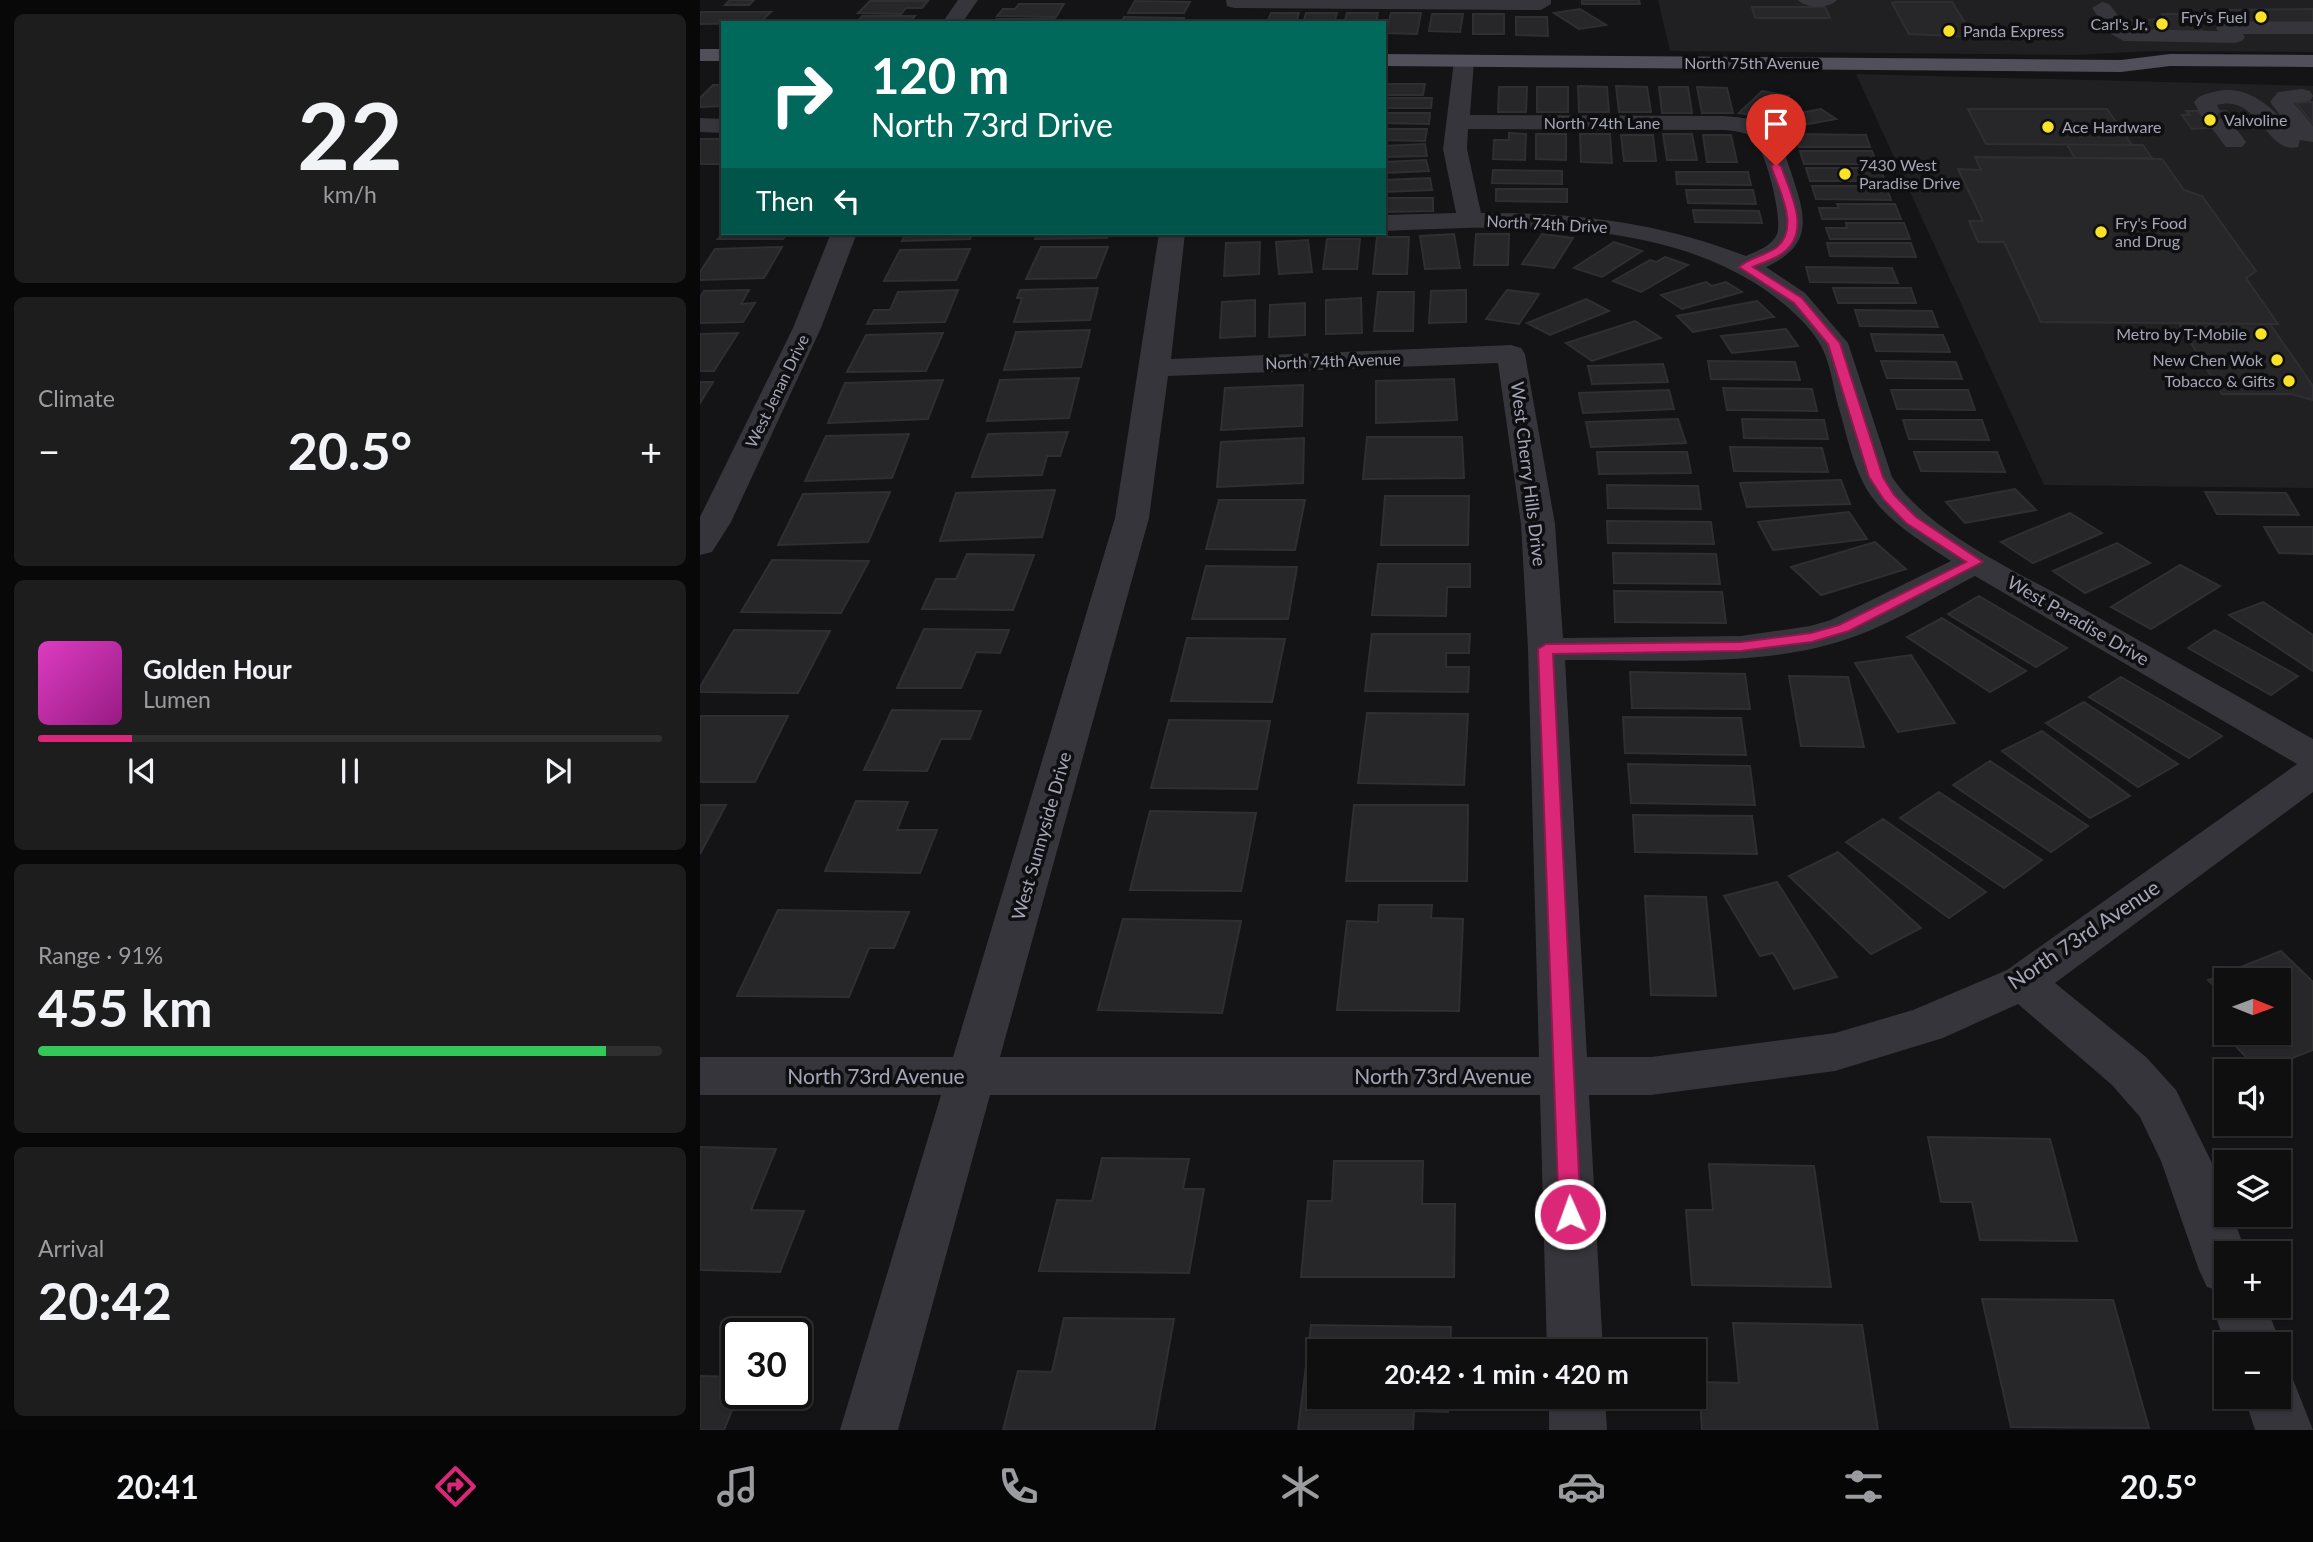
<!DOCTYPE html>
<html lang="en">
<head>
<meta charset="utf-8">
<style>
  :root { --surface:#0f0f10; --page:#1d1d1e; --text:#f1f3f6; --muted:#9b9c9f; --line:#2f2f30; --accent:#db2777 }
  body { margin:0; font-family:Lato,sans-serif; background:var(--page); color:var(--text); height:100vh; display:flex; flex-direction:column; font-size:26px; white-space:nowrap }
  * { box-sizing:border-box; margin:0 }
  p { font-size:23px; color:var(--muted) }
  .icon { flex:none; width:38px; height:38px; fill:none; stroke:currentColor; stroke-width:2; stroke-linecap:round; stroke-linejoin:round }
  .map { position:relative; flex:1; overflow:hidden }
  .panel { display:flex; flex-direction:column; gap:14px; padding:14px; background:#080809; width:700px }
  .panel>* { flex:none }
  .hud { position:absolute; left:21px; top:21px; width:665px; height:214px; border-radius:0px; box-shadow:0 2px 5px #0004,0 0 0 2px var(--line); background:#00695c; color:#fff; overflow:hidden }
  .needle { width:46px; rotate:91deg }
  .fabs { position:absolute; left:1514px; top:968px; display:grid; gap:14px }
  .fabs a { display:grid; place-items:center; width:77px; height:77px; border-radius:0px; background:var(--surface); box-shadow:0 2px 5px #0004,0 0 0 2px var(--line); font-size:35px }
  .speed { position:absolute; left:21px; top:1318px; display:flex; gap:14px; font-size:35px; font-weight:700; text-align:center }
  .speed>* { display:grid; place-content:center; width:91px; height:91px; border-radius:50%; background:var(--surface); box-shadow:0 2px 5px #0004,0 0 0 2px var(--line); line-height:1 }
  .speed .limit { border:4px solid #111; border-radius:10px; background:#fff; color:#111 }
  .pin { position:absolute; display:grid; place-items:center; width:60px; height:60px; color:#fff; margin:-72px -30px; border-radius:50% 50% 50% 0; rotate:-45deg; box-shadow:0 0 7px #0007 }
  .pin .icon { rotate:45deg }
  .me { position:absolute; width:77px; margin:-38px; rotate:358deg; stroke-linejoin:round; filter:drop-shadow(0 0 5px #0008) }
  .turn { display:flex; align-items:center; gap:24px; height:147px; padding:0 35px; font-size:32px }
  .turn .icon { width:91px; height:91px; stroke-width:2.5 }
  .turn b { display:block; font-size:49px; line-height:60px }
  .then { display:flex; align-items:center; height:66px; padding:0 35px; background:#0003; gap:14px; font-size:26px }
  .big { font-size:52px; font-weight:700; line-height:1.1 }
  .panel .card { flex:1; display:flex; flex-direction:column; justify-content:center; gap:10px; min-width:0; padding:0 24px; border-radius:10px; background:var(--page) }
  .panel .dial { align-items:center; gap:0 }
  .dial b { font-size:91px; line-height:1 }
  .song { display:flex; align-items:center; gap:21px }
  .cover { width:84px; height:84px; border-radius:10px; background:linear-gradient(135deg,hsl(310 70% 55%),hsl(310 70% 35%)) }
  .played { height:7px; border-radius:4px; background:linear-gradient(90deg,var(--accent) 15%,var(--line) 15%) }
  .keys { display:flex; justify-content:space-around; direction:ltr }
  .heat { display:flex; justify-content:space-between; align-items:center; font-size:38px; direction:ltr }
  .charge { height:10px; border-radius:5px; background:linear-gradient(90deg,#34c759 91%,var(--line) 0) }
  .trip { position:absolute; left:607px; top:1339px; width:399px; height:70px; border-radius:0px; background:var(--surface); box-shadow:0 2px 5px #0004,0 0 0 2px var(--line); font-weight:700; line-height:70px; text-align:center }
  .dock { display:flex; height:112px; justify-content:space-around; align-items:center; background:#060606; color:var(--muted) }
  .dock .icon { width:49px; height:49px }
  .dock .active { color:var(--accent) }
  .dock b { font-size:32px; color:var(--text) }
  main { display:flex; flex:1; min-height:0 }
  .map>svg:first-child { display:block }
  .built { fill:#202023 }
  .building { fill:#27272a; stroke:#2f2e32; stroke-width:2 }
  .lines { fill:none; stroke-linecap:round; stroke-linejoin:round }
  .minor { fill:#35353b; fill-rule:evenodd }
  .major { fill:#51505a; fill-rule:evenodd }
  .route { fill:#db2777; stroke:#8e194d; stroke-width:2 }
  .poi-dot { fill:#fae228; stroke:#0f0f11; stroke-width:2.5 }
  .labels { text-anchor:middle; stroke-width:7; stroke-linejoin:round; paint-order:stroke }
  .far-poi-label { font-size:16px; fill:#a5a6b7; stroke:#0f0f11; text-anchor:end }
  .far-street-label { font-size:16px; fill:#a5a6b7; stroke:#0f0f11 }
  .street-label { font-size:18px; fill:#a5a6b7; stroke:#0f0f11 }
  .near-street-label { font-size:21px; fill:#a5a6b7; stroke:#0f0f11 }
</style>
</head>
<body>
<main>
<section class="panel">
<div class="card dial"><b>22</b><p>km/h</p></div>
<div class="card"><p>Climate</p>
<div class="heat"><a>−</a><b class="big">20.5°</b><a>+</a></div>
</div>
<div class="card">
<div class="song"><i class="cover"></i><div><b>Golden Hour</b><p>Lumen</p></div></div>
<div class="played"></div>
<div class="keys"><svg class="icon" aria-label="previous" viewBox="0 0 24 24"><path d="M18 5L8 12l10 7zM5 5v14"/></svg><svg class="icon" aria-label="pause" viewBox="0 0 24 24"><path d="M8 5v14M16 5v14"/></svg><svg class="icon" aria-label="next" viewBox="0 0 24 24"><path d="M6 5l10 7-10 7zM19 5v14"/></svg></div>
</div>
<div class="card"><p>Range · 91%</p><b class="big">455 km</b><div class="charge"></div></div>
<div class="card"><p>Arrival</p><b class="big">20:42</b></div>
</section>
<div class="map">
<svg width="1613" height="1430" viewBox="0 0 1613 1430">
  <rect width="100%" height="100%" fill="#141416"/>
  <path class="built" d="M958 0H1613V52L1451 51 1375 55 970 51Z
    M1156 74 1613 86V488L1344 485Z"/>
  <path class="building" d="M30 0H54L49 5H25Z
    M882 0H939L940 4H882Z
    M170 1H228L222 8H206L201 14 158 13Z
    M435 1 490 2 484 13H428Z
    M1195 2H1252L1274 37 1209 34 1192 3Z
    M319 4H364L356 17 297 16 303 9H315Z
    M1052 7H1125L1130 18H1055Z
    M880 9 906 25 879 29 854 13Z
    M1613 9V22H1538L1525 10Z
    M0 12H71L59 23 0 24Z
    M571 13H599L596 23H567Z
    M606 13H637L634 23H603Z
    M647 13H678L676 23H644Z
    M691 13H721L717 34 686 33Z
    M732 14H763L760 32 729 31Z
    M773 14H804V34H773Z
    M1462 14H1491L1503 33H1433L1423 21 1467 19Z
    M162 16H215L209 23H156Z
    M424 17 484 18 481 23H421Z
    M816 17H847L848 36 816 35Z
    M296 19H354L351 23H293Z
    M684 84H725L723 95H684Z
    M13 85H23V106L0 107V98Z
    M878 86 907 87 909 112H879Z
    M916 86 947 87 951 112H919Z
    M799 87H827L826 112H798Z
    M837 87H868V112H837Z
    M959 87H988L992 113H962Z
    M997 87 1027 88 1033 113H1002Z
    M1062 91 1089 96 1065 118 1039 113Z
    M684 98H732L731 108H684Z
    M1613 102V124L1596 103Z
    M1121 109 1136 119 1087 128 1072 118Z
    M1268 109H1407L1432 145 1286 144Z
    M1486 111H1526L1538 126 1492 129 1482 115H1490Z
    M684 113H730L729 124 684 123Z
    M684 129H727L725 141 684 140Z
    M809 133 826 134 825 160 793 159 794 140H809Z
    M836 134H866V160L836 159Z
    M880 134H910L912 163 881 162Z
    M963 134H992L997 160H967Z
    M1096 134 1166 135 1170 147H1099Z
    M921 135H953L956 161H924Z
    M1003 135H1031L1037 162H1007Z
    M0 139H23V161L20 164H0Z
    M725 144 727 156 684 157V146Z
    M1367 145H1443L1452 158H1375Z
    M1100 151H1172L1177 164H1104Z
    M1275 157 1462 159 1484 190 1502 196 1556 271 1546 278 1578 324 1341 322 1304 242H1278L1269 221H1283L1258 169 1281 170Z
    M726 160 729 171 684 173V162Z
    M1106 168H1180L1185 181H1110Z
    M793 170 862 171V184L792 183Z
    M976 172H1048L1051 185 977 184Z
    M730 178 732 190 684 192V180Z
    M1112 186H1186L1191 200 1116 199Z
    M796 189H867V202L796 201Z
    M986 190H1053L1056 204 988 203Z
    M684 198H733V211L684 212Z
    M1137 204H1195L1201 219H1122L1119 208H1139Z
    M993 210 1059 211 1062 223 995 222Z
    M1146 223H1204L1210 239H1130L1126 228H1147Z
    M23 233H87L83 239H18Z
    M206 233H272L270 239 202 241Z
    M337 233H409L407 238 335 239Z
    M754 234 760 268 725 269 720 236Z
    M776 234H809L808 265H774Z
    M842 234 873 238 854 268 822 264Z
    M677 237H709L707 274H673Z
    M627 239H660L657 269H623Z
    M608 240 612 272 579 274 576 242Z
    M560 242 559 274 524 276 526 243Z
    M914 242 942 251 902 277 874 268Z
    M1127 243H1211L1216 257 1130 256Z
    M82 247 64 278 0 280V272L15 249Z
    M341 247H408L396 278 326 279Z
    M270 249 256 280 184 281 200 250Z
    M965 257 988 265 941 292 913 281 950 260 956 262Z
    M1106 267 1192 268 1198 283 1110 282Z
    M1006 282 1012 286 1026 282 1042 292 982 309 961 295Z
    M398 288 390 320 314 322 322 298H317L320 290Z
    M1133 288H1211L1216 303H1138Z
    M49 290 41 304 55 303 43 322 0 323V297L4 291Z
    M258 290 245 322 167 324 174 310H190L198 292Z
    M766 290V322L729 323 731 291Z
    M807 290 839 294 819 324 786 319Z
    M678 292H714L713 331H674Z
    M661 298 662 333 626 334V300Z
    M886 299 909 311 850 335 827 323Z
    M555 300V336L520 338 522 302Z
    M1057 301 1074 317 993 332 977 316Z
    M605 303V335L569 337 570 305Z
    M1155 310 1232 311 1238 327 1160 326Z
    M935 321 961 338 892 361 866 343Z
    M1479 323 1570 324 1613 386V400L1591 394H1522Z
    M1086 329 1098 346 1032 353 1021 336Z
    M390 330 381 367 304 370 316 332Z
    M38 333 14 371H0V334Z
    M243 333 226 371 147 372 166 335Z
    M1171 334 1243 335 1250 352 1176 351Z
    M1008 361 1095 362 1100 380 1011 379Z
    M1181 361 1256 362 1262 379 1187 378Z
    M963 364 968 382 892 384 888 366Z
    M379 378 369 418 287 421 300 380Z
    M754 379 757 420 676 423V381Z
    M243 380 228 419 128 423 145 383Z
    M0 382H13L0 403Z
    M603 385 602 426 521 430 525 388Z
    M1023 388 1112 389 1117 411 1027 410Z
    M969 390 974 409 883 413 879 393Z
    M1191 390H1268L1275 410 1197 409Z
    M978 419 986 443 891 447 886 422Z
    M1042 419 1124 420 1128 439 1044 438Z
    M1203 420H1282L1289 440 1209 439Z
    M368 432 360 456H347L342 475 272 477 288 434Z
    M209 434 192 478 105 481 126 436Z
    M667 437H762L764 478 663 479Z
    M604 438 603 483 517 487 521 442Z
    M1030 447 1122 448 1128 472 1034 471Z
    M897 452H987L991 473 899 474Z
    M1214 452H1297L1305 472 1221 471Z
    M1141 480 1150 504 1047 507 1040 483Z
    M907 485 998 486 1001 509 908 508Z
    M1315 489 1336 510 1265 523 1246 502Z
    M355 490 342 537 240 541 256 493Z
    M190 492 168 542 78 545 103 494Z
    M1505 492 1586 493 1599 515 1517 514Z
    M685 496H769L768 545H681Z
    M519 500H605L595 550 506 549Z
    M1149 512 1167 539 1073 550 1058 522Z
    M1370 513 1402 533 1333 563 1301 542Z
    M907 521 1011 522 1014 544 908 543Z
    M1564 527H1613V554L1579 553Z
    M1175 542 1206 569 1121 595 1091 567Z
    M1417 543 1450 563 1385 593 1353 571Z
    M913 553 1016 554 1020 584 914 583Z
    M267 554 334 555 313 610 222 609 236 579H256Z
    M72 560 169 561 141 613 41 612Z
    M678 564H770V587H747L746 616 672 615Z
    M1480 565 1520 586 1451 629 1411 607Z
    M506 566 597 567 588 619H492Z
    M914 591 1022 592 1026 623 915 622Z
    M1279 596 1367 648 1336 667 1248 614Z
    M1563 602 1613 635V671L1529 615Z
    M1242 618 1326 671 1290 692 1207 637Z
    M224 629 309 630 300 653 276 652 261 688H197Z
    M34 630 130 631 98 693 0 692V687Z
    M1515 630 1598 676 1571 695 1488 648Z
    M672 634H770L769 653H746V667H769L768 692 665 691Z
    M487 638 585 639 572 702 471 701Z
    M1211 655 1255 723 1198 732 1155 663Z
    M930 672 1045 674 1050 709 932 708Z
    M1089 676 1148 677 1164 747 1101 746Z
    M1421 677 1522 736 1489 758 1389 697Z
    M1384 702 1478 764 1438 787 1346 723Z
    M192 710 281 711 270 739H241L227 771 164 770Z
    M667 713 768 714 764 785 658 783Z
    M0 716H88L55 782H0Z
    M923 717 1041 718 1046 755 925 753Z
    M469 720 570 721 557 789 451 788Z
    M1342 731 1430 796 1390 818 1302 751Z
    M1290 761 1388 826 1351 852 1253 785Z
    M928 764 1050 766 1055 805 931 803Z
    M1239 792 1342 860 1304 888 1200 818Z
    M156 801 208 802 197 830H237L220 873 125 871Z
    M0 805H26L0 854Z
    M654 805H768L767 881H646Z
    M450 811 556 813 541 891 430 890Z
    M933 815 1052 816 1057 854 935 852Z
    M1183 819 1286 892 1249 918 1146 842Z
    M1138 852 1221 928 1171 954 1089 876Z
    M1077 882 1137 977 1094 989 1073 953 1060 956 1024 896Z
    M945 896 1006 897 1016 996 951 995Z
    M679 905H732L731 918 763 919 759 1011 637 1010 647 921 678 922Z
    M78 910 209 912 194 948H169L149 997 37 996Z
    M423 919 541 921 522 1013 398 1010Z
    M1581 951 1613 982V1050L1559 1071 1531 1041 1552 1032H1578V980H1526V998L1508 980Z
    M1228 1137 1350 1139 1377 1241 1280 1240 1272 1202H1241Z
    M0 1147 76 1149 51 1210 104 1211 80 1272 0 1270Z
    M402 1158 489 1159 483 1189H504L489 1273 339 1271 357 1200 392 1201Z
    M634 1161H723L722 1204H755L754 1277H601L608 1201H632Z
    M1009 1164 1114 1166 1131 1287 992 1285 986 1210H1013Z
    M1282 1299 1413 1300 1449 1428 1311 1427Z
    M364 1318 474 1319 454 1430H303L318 1371 352 1372Z
    M1033 1323 1162 1325 1178 1430H1002L999 1382 1039 1383Z
    M611 1325 751 1327 750 1351H620V1396H748V1412L714 1411 713 1430H598Z
    M0 1376 37 1377V1393H39L24 1430H0Z"/>
  <g class="lines">
    <path class="minor" d="M258 0H278L262 23H242Z
      M526 0H851V4L841 10 534 8 527 6Z
      M1098 0H1137C1129 9 1106 9 1098 0Z
      M1402 2 1409 4 1429 29 1518 31 1516 28 1519 24 1526 22H1613V34H1543L1545 37 1542 41 1535 43 1424 41 1409 33 1392 8Z
      M764 55 771 57 774 61 770 115 1023 116C1038 117 1058 118 1070 129 1081 139 1086 158 1091 172 1105 215 1116 244 1066 267L1105 293 1148 343 1192 477C1228 532 1318 572 1375 604 1454 649 1534 694 1613 739V792L1355 983 1446 1057 1476 1090 1511 1161 1526 1200V1214H1532L1546 1253H1526V1306H1566L1581 1344 1578 1349V1344L1526 1346 1512 1306 1519 1291 1507 1287 1499 1270 1461 1161 1440 1117 1412 1085 1318 1004 1243 1038 1135 1071 951 1095H889L903 1351H847L840 1095H290L198 1430H140L241 1095H0V1057H253L415 518 459 233H485L471 359 811 345 821 348 825 354 855 524 863 638 1041 636 1110 626 1131 620 1251 561C1216 538 1177 516 1160 476 1150 454 1145 428 1138 405 1133 386 1130 361 1120 344 1107 322 1084 303 1064 289 955 216 810 226 684 231V215L756 213 743 149 754 61 757 57ZM768 129 1023 130C1034 131 1046 131 1054 139 1066 152 1083 218 1077 234 1072 246 1057 251 1046 256 959 222 874 212 781 213L767 149ZM798 363 821 524 828 649 839 1057H300L449 518 468 376ZM1275 576 1597 764 1307 970 1213 1010 1135 1033 951 1057H887L865 660C958 659 1068 669 1156 636 1197 621 1236 596 1275 576Z
      M1602 89 1610 91 1613 96 1610 101 1594 103 1613 126V142L1600 140 1598 147C1566 155 1559 93 1517 105L1520 111 1517 116H1501L1494 102C1499 95 1506 94 1513 92 1546 83 1570 105 1590 128L1570 102 1578 92Z
      M0 118 23 119V133L0 132Z
      M1521 119C1532 122 1539 132 1546 142L1542 147H1526L1510 126 1513 121Z
      M131 233H157L121 328 31 522 12 552 0 555V517L93 328Z
      M1578 1372 1592 1377 1613 1430H1555L1544 1396H1578Z
      M849 1396H905L907 1430H849Z"/>
    <path class="major" d="M0 49H23V61H0Z
      M684 54 1421 60 1470 54 1613 55V67L1470 66 1421 72 684 66Z"/>
  </g>
  <path class="route" d="M1076 163 1081 166C1090 193 1112 231 1083 253 1075 259 1062 263 1053 267L1102 298 1140 343 1183 477 1194 495 1216 517 1283 562 1149 631 1112 642 1041 651 853 654 881 1214 878 1221 870 1223 863 1221 859 1214 838 649 846 644 1041 642 1111 633 1139 625 1266 562 1206 523 1184 500 1169 477 1128 344 1094 303 1039 267C1049 258 1063 256 1074 249 1102 231 1079 190 1071 166Z"/>
  <g class="poi-dot">
    <circle cx="1561" cy="17" r="7"/>
    <circle cx="1462" cy="24" r="7"/>
    <circle cx="1249" cy="31" r="7"/>
    <circle cx="1510" cy="120" r="7"/>
    <circle cx="1348" cy="127" r="7"/>
    <circle cx="1145" cy="174" r="7"/>
    <circle cx="1401" cy="232" r="7"/>
    <circle cx="1561" cy="334" r="7"/>
    <circle cx="1577" cy="360" r="7"/>
    <circle cx="1589" cy="381" r="7"/>
  </g>
  <g class="labels">
    <g class="far-poi-label">
      <text x="1547" y="23">Fry's Fuel</text>
      <text x="1448" y="30">Carl's Jr.</text>
      <text x="1263" y="37" text-anchor="start">Panda Express</text>
      <text x="1524" y="126" text-anchor="start">Valvoline</text>
      <text x="1362" y="133" text-anchor="start">Ace Hardware</text>
      <text x="1159" y="171" text-anchor="start">7430 West<tspan x="1159" dy="18">Paradise Drive</tspan></text>
      <text x="1415" y="229" text-anchor="start">Fry's Food<tspan x="1415" dy="18">and Drug</tspan></text>
      <text x="1547" y="340">Metro by T-Mobile</text>
      <text x="1563" y="366">New Chen Wok</text>
      <text x="1575" y="387">Tobacco &amp; Gifts</text>
    </g>
    <g class="far-street-label">
      <text x="1052" y="69">North 75th Avenue</text>
      <text x="902" y="129">North 74th Lane</text>
      <text transform="translate(847 224) rotate(3)" y="6">North 74th Drive</text>
      <text transform="translate(633 361) rotate(-2)" y="6">North 74th Avenue</text>
      <text transform="translate(77 391) rotate(-64)" y="6">West Jenan Drive</text>
    </g>
    <g class="street-label">
      <text transform="translate(828 474) rotate(83)" y="6">West Cherry Hills Drive</text>
      <text transform="translate(1378 621) rotate(30)" y="6">West Paradise Drive</text>
      <text transform="translate(342 836) rotate(-74)" y="6">West Sunnyside Drive</text>
    </g>
    <g class="near-street-label">
      <text transform="translate(1384 935) rotate(-34)" y="7">North 73rd Avenue</text>
      <text x="176" y="1084">North 73rd Avenue</text>
      <text x="743" y="1084">North 73rd Avenue</text>
    </g>
  </g>
</svg>
<div class="fabs">
<a><svg class="needle" viewBox="-14 -14 28 28"><path d="M0-13l5 13h-10z" fill="#e53935"/><path d="M0 13l5-13h-10z" fill="#9b9c9f"/></svg></a>
<a><svg class="icon" aria-label="sound" viewBox="0 0 24 24"><path d="M4 9h4l5-4v14l-5-4H4zM17 9q2 3 0 6"/></svg></a>
<a><svg class="icon" aria-label="layers" viewBox="0 0 24 24"><path d="M12 4l9 5-9 5-9-5zM3 14l9 5 9-5"/></svg></a>
<a>+</a>
<a>−</a>
</div>
<div class="speed"><div class="limit">30</div></div>
<div class="pin" style="left:1076px;top:166px;background:#d93025"><svg class="icon" aria-label="arrive" viewBox="0 0 24 24"><path d="M6 21V4h12l-3 4 3 4H6"/></svg></div>
<svg class="me" style="left:870px;top:1214px" viewBox="-20 -20 40 40"><circle r="17" fill="#db2777" stroke="#fff" stroke-width="3"/><path d="M0-11L8 9 0 5-8 9z" fill="#fff"/></svg>
<div class="trip">20:42 · 1 min · 420 m</div>
<div class="hud">
<div class="turn"><svg class="icon" aria-label="right" viewBox="0 0 24 24"><path d="M7 20v-9h11M14 6l5 5-5 5"/></svg><div><b>120 m</b>North 73rd Drive</div></div>
<div class="then">Then<svg class="icon" aria-label="left" viewBox="0 0 24 24"><path d="M17 20v-9H6M10 6l-5 5 5 5"/></svg></div>
</div>
</div>
</main>
<nav class="dock">
<b>20:41</b>
<svg class="icon active" aria-label="directions" viewBox="0 0 24 24"><path d="M12 3l9 9-9 9-9-9zM9 14v-3h6M13 9l2 2-2 2"/></svg>
<svg class="icon" aria-label="music" viewBox="0 0 24 24"><path d="M9 18V5l10-2v13"/><circle cx="6" cy="18" r="3"/><circle cx="16" cy="16" r="3"/></svg>
<svg class="icon" aria-label="phone" viewBox="0 0 24 24"><path d="M5 4h4l2 5-3 2q2 4 5 5l2-3 5 2v4C11 20 4 13 5 4z"/></svg>
<svg class="icon" aria-label="climate" viewBox="0 0 24 24"><path d="M12 3v18M4 7l16 10M4 17L20 7"/></svg>
<svg class="icon" aria-label="car" viewBox="0 0 24 24"><path d="M5 17H2v-5l4-1 3-4h7l3 4 3 1v5h-3M9 17h6M6 11h13"/><circle cx="7" cy="17" r="2"/><circle cx="17" cy="17" r="2"/></svg>
<svg class="icon" aria-label="filters" viewBox="0 0 24 24"><path d="M4 7h16M4 17h16"/><circle cx="9" cy="7" r="2"/><circle cx="15" cy="17" r="2"/></svg>
<b>20.5°</b>
</nav>
</body>
</html>
